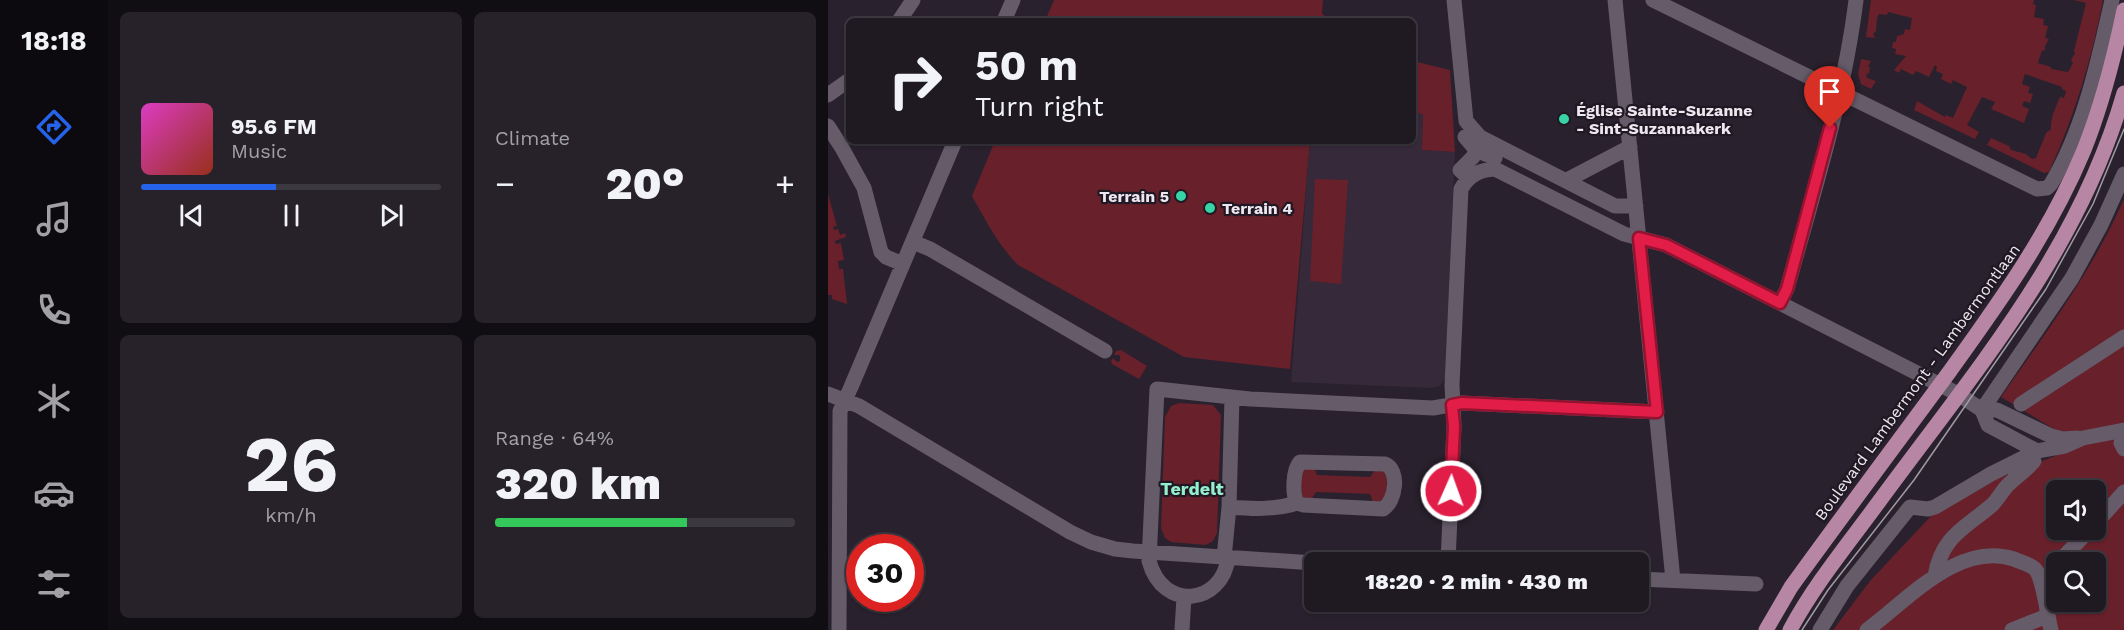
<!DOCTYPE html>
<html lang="en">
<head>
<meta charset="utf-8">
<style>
  :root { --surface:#1f1922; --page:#27222a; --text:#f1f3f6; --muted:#a1a0a5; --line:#3c3840; --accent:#2563eb }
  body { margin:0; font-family:"Work Sans",sans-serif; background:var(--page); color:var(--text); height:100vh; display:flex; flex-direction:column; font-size:22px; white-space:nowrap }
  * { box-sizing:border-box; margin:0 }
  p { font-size:20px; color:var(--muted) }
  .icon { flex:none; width:33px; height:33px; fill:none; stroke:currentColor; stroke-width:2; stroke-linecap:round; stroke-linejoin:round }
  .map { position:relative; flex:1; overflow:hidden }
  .panel { display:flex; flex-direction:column; gap:12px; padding:12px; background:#110e13; width:720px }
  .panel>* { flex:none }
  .top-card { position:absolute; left:18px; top:18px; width:570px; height:126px; border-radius:9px; box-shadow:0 2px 4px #0004,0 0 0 2px var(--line); background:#1f1922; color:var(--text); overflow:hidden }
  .fabs { position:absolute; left:1218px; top:480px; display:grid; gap:12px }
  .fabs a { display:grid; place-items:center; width:60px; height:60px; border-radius:9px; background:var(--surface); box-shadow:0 2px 4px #0004,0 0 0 2px var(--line); font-size:30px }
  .speed { position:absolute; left:18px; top:534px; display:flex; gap:12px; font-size:30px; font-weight:700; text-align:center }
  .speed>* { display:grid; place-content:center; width:78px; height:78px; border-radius:50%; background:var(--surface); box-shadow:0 2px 4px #0004,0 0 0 2px var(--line); line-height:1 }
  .speed .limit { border:9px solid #d22; background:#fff; color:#111 }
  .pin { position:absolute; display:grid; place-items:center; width:51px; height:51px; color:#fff; margin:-62px -26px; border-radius:50% 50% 50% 0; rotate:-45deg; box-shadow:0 0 6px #0007 }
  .pin .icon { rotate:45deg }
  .me { position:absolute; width:66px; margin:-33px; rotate:2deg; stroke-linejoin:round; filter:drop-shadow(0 0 4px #0008) }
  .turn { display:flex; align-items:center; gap:21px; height:126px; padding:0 30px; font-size:27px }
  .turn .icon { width:78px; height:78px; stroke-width:2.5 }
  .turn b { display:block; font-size:42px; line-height:51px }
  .big { font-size:45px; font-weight:800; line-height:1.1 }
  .panel .tile { flex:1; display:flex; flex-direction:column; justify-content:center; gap:9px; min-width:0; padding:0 21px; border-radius:9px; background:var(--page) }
  .panel .dial { align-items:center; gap:0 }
  .dial b { font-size:78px; line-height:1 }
  .song { display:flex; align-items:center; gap:18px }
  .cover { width:72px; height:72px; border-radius:9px; background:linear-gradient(135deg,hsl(310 70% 55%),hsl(10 70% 35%)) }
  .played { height:6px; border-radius:3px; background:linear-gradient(90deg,var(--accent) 45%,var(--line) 45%) }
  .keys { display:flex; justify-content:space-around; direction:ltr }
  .heat { display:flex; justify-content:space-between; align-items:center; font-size:33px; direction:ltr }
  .charge { height:9px; border-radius:4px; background:linear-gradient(90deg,#34c759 64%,var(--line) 0) }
  .panel .tiles { flex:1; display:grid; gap:12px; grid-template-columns:repeat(2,1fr) }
  .trip { position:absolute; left:476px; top:552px; width:345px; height:60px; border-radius:9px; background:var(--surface); box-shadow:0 2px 4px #0004,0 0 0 2px var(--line); font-weight:800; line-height:60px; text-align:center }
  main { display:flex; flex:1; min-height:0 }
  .tab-bar { display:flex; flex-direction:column; width:108px; justify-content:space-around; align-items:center; background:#0c0a0e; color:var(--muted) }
  .tab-bar .icon { width:42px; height:42px }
  .tab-bar .current { color:var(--accent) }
  .tab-bar b { font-size:27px; color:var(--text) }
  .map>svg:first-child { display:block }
  .built { fill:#35293a }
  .green { fill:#68202b; fill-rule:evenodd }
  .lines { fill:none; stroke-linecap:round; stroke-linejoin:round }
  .minor { stroke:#655b69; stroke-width:15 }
  .major { stroke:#b786a4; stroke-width:15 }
  .tram { stroke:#a09aa3; stroke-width:1.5 }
  .route-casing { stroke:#92132f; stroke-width:15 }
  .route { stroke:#e11d48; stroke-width:10 }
  .poi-dot { fill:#37d4a6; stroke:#201823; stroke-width:2 }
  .labels { text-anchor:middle; stroke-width:4.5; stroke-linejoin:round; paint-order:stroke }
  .poi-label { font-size:16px; font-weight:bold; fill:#ede7ef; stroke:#201823; text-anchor:start }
  .street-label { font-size:16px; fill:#ede7ef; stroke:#201823 }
  .neighbourhood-label { font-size:18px; font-weight:bold; fill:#94efcd; stroke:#201823 }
</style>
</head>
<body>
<main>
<nav class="tab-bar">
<b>18:18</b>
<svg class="icon current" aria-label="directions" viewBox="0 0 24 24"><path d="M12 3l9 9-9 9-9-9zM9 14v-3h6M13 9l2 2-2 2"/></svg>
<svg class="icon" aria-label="music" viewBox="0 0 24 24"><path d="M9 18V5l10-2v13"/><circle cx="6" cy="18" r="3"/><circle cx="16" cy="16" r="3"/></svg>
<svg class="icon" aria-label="phone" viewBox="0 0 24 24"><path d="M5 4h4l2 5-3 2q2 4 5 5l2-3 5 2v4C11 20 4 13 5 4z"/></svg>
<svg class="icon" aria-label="climate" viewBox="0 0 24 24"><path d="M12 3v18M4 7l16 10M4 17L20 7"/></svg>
<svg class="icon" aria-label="car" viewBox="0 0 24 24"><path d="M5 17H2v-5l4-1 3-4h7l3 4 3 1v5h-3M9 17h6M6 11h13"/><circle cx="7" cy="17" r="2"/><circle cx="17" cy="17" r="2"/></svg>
<svg class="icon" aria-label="filters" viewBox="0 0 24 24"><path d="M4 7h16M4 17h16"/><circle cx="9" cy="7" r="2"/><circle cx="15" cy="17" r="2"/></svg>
</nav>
<section class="panel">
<div class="tiles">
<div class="tile">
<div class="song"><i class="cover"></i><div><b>95.6 FM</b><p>Music</p></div></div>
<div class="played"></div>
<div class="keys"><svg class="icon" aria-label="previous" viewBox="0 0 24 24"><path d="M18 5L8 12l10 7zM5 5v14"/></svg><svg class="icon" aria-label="pause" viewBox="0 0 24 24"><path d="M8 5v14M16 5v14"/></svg><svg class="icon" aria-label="next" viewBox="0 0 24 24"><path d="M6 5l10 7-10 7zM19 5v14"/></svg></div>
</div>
<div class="tile"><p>Climate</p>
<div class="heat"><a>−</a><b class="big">20°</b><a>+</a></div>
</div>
<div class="tile dial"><b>26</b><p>km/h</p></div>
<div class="tile"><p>Range · 64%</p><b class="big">320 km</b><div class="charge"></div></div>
</div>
</section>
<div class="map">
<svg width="1296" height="630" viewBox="0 0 1296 630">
  <rect width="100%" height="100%" fill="#29212d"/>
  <path class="built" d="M585 113 595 114 594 150 627 152 617 378 612 386 603 388 463 382 482 141H585Z"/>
  <path class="green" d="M226 0H495L494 14 505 21H217Z
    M1043 0H1206L1205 4 1208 5 1206 17 1216 19 1215 25 1220 26 1217 38 1221 39 1217 46V51L1214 50 1210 63 1223 67V69L1240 72 1245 63 1243 60 1247 53 1246 51 1258 3 1246 0H1275C1264 59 1246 117 1221 172L1216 173 1159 145 1163 138 1181 146 1183 150 1198 154 1204 159 1208 158 1218 133 1223 129C1222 118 1228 107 1232 97L1236 98 1238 91 1234 89V87L1197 74 1194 84 1202 87 1200 93 1205 94 1202 103 1196 101 1194 106 1201 109 1196 123 1163 109 1167 102 1154 97 1139 125 1151 132 1147 139 1086 110 1089 101 1117 117 1118 115 1125 118 1139 87 1125 80 1123 84 1113 79 1115 74 1108 71 1109 67 1107 65 1101 77 1088 71 1085 75 1073 69 1071 73 1066 70 1078 56 1067 54 1068 49 1064 48 1065 42H1068L1069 36 1076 34 1077 29 1082 30 1084 18 1060 12 1059 15 1051 14 1049 18 1048 31 1045 34 1047 38 1038 37Z
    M1033 59 1043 61 1040 67H1042L1041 73 1038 75 1039 78 1048 81 1043 89 1033 84 1030 74Z
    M585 61 622 70 627 152 594 150 595 114 585 113Z
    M167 141H482L462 369 356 357 190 265C170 245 158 221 144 196Z
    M487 179 520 180 513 284 482 281Z
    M0 194 9 226 5 227 6 230 10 229 12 235 17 233 18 237 7 241 8 244 13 243 16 260 10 261 11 269H15L19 304 4 299V295H0Z
    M1296 199V630H1005L1042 581 1103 516 1171 478 1227 456 1247 442 1173 397C1217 334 1265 270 1296 199ZM1228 490H1268V530H1228ZM1228 562H1268V602H1228Z
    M293 350 319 366 311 379 284 364 283 361 285 358 289 362 292 361V355H286L288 351Z
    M351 403 385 405 393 415 389 533 385 541 378 545 343 542 337 538 333 528 337 417 343 406Z
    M486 468 489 475 542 477 547 470 559 472V501L545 502 542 494 488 492 483 500H475L470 472 472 469Z"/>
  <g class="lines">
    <path class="minor" d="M626 0 638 121 652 137 787 206H808
      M787 0 845 580
      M825 0 1209 189 1219 188 1223 184C1256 129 1270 62 1284 0
      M71 21 85 0
      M176 21 185 0
      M0 95 21 80
      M0 126 14 148 36 188 53 252 58 257 75 264
      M640 135 637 137 648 150 667 158
      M637 175 632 170 645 157 648 150
      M739 180 802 147
      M85 242 102 249 277 351
      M952 303 959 289C985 194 1016 98 1028 0
      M0 394 31 406 242 532 263 542 287 549 305 551 486 563
      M1193 404 1296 337
      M1154 410 1244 278 1273 225 1296 174
      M1154 410H1169L1223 436 1235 439 1249 438
      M1154 410 1160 425 1209 451
      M1293 443 1296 449
      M401 507C425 509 446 510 469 503L475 505 555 509C568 501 572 470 557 464L472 462C465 470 464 493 469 503
      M1268 523 1296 492
      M396 558 401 507 404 397
      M400 558C394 605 335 612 321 561L329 389 422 399 605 408 634 403 829 412
      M620 562 626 426 624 385 633 189C641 175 651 170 667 169L796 234 838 245 1130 394 1154 410
      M1231 562 1261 530
      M1107 576C1114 536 1136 529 1164 505 1171 498 1175 489 1182 483 1190 475 1199 470 1206 461
      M810 579 928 584
      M11 630 12 411 23 387 127 141
      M354 630 356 597
      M992 630 1019 586 1082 507 1100 509 1107 507 1163 474 1209 451 1237 446 1255 438 1296 430
      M1039 630C1080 600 1130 541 1186 559 1192 562 1202 564 1207 569 1216 579 1219 615 1223 630
      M1184 630 1219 616"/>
    <path class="major" d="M938 630 963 587C1015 515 1069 443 1122 371 1173 300 1222 232 1256 150 1274 105 1286 58 1296 10
      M962 630C986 585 1020 544 1050 503 1146 372 1250 253 1296 93"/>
    <path class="tram" d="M974 630 1000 590 1086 480 1218 289 1265 204 1296 129"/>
  </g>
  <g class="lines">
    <g class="route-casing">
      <path id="route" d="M623 491 626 426 624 405 634 403 829 412 811 238 838 245 952 303 959 289 1002 128"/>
    </g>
    <use href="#route" class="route"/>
  </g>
  <g class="poi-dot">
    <circle cx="736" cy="119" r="6"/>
    <circle cx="353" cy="196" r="6"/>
    <circle cx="382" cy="208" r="6"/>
  </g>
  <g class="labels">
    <g class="poi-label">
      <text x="748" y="116">Église Sainte-Suzanne<tspan x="748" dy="18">- Sint-Suzannakerk</tspan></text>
      <text x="341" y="202" text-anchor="end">Terrain 5</text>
      <text x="394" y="214">Terrain 4</text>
    </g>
    <g class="street-label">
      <text transform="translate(1089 382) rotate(-54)" y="6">Boulevard Lambermont - Lambermontlaan</text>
    </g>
    <g class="neighbourhood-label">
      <text x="364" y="495">Terdelt</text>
    </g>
  </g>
</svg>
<div class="fabs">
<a><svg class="icon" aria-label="sound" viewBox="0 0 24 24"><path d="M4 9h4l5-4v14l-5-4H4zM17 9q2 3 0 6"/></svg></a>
<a><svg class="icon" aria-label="search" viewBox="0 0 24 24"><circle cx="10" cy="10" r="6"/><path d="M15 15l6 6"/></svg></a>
</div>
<div class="speed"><div class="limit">30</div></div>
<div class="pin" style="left:1002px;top:128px;background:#d93025"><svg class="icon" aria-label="arrive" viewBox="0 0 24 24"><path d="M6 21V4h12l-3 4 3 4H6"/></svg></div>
<svg class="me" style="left:623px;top:491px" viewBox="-20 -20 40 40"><circle r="17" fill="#e11d48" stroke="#fff" stroke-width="3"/><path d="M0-11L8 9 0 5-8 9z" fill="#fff"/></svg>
<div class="trip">18:20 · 2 min · 430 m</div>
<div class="top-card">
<div class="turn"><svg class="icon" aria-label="right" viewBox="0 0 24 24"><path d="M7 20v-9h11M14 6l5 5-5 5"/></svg><div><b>50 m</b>Turn right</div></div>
</div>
</div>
</main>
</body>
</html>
